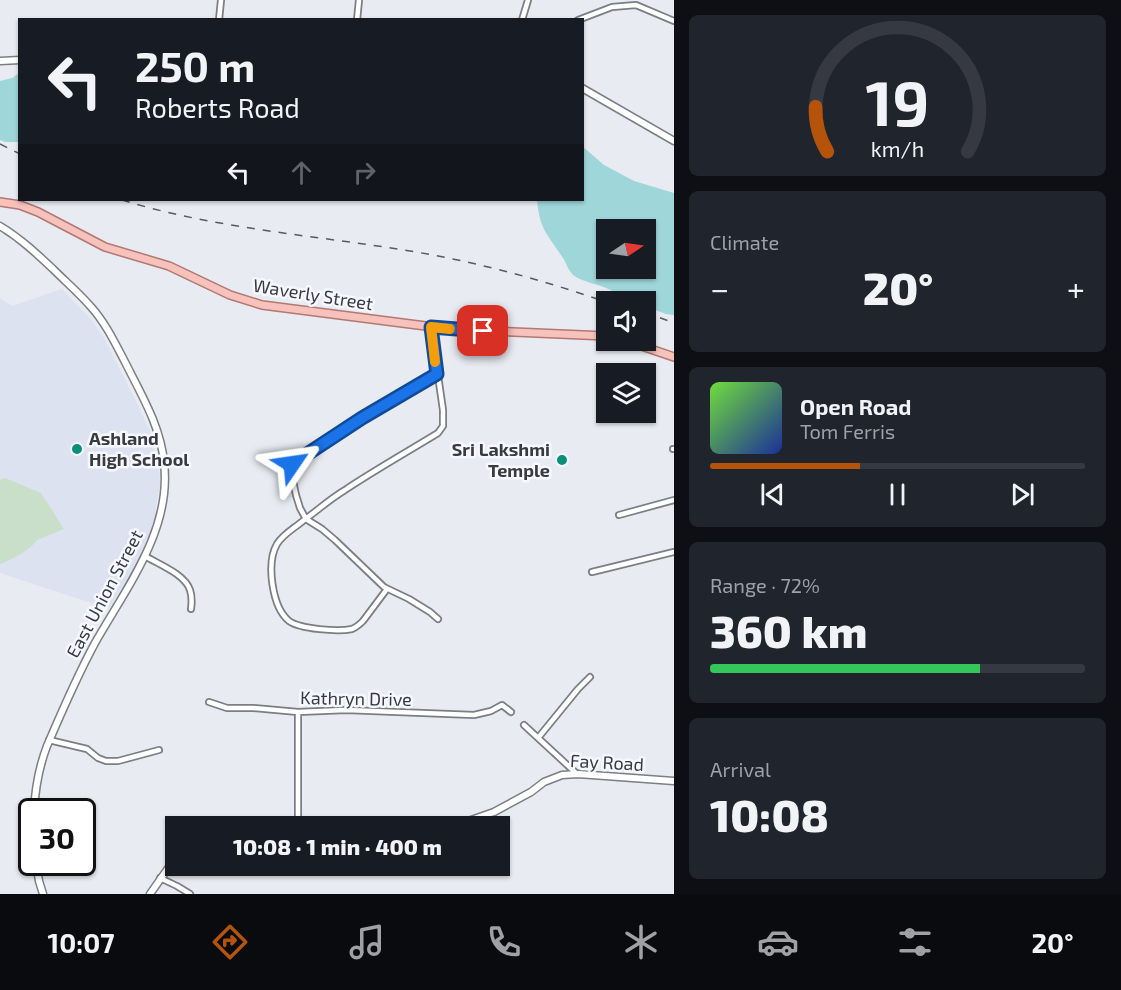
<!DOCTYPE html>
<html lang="en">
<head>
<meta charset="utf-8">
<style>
  :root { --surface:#171b24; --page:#20242c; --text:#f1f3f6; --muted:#9ea1a6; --line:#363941; --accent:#b45309 }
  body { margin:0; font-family:"Exo 2",sans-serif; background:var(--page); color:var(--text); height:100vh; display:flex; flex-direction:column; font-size:22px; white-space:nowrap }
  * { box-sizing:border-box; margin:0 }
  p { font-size:20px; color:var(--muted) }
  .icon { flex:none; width:33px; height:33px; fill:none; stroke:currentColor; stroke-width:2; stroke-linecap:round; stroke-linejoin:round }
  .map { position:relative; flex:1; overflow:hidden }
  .panel { display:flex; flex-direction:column; gap:15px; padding:15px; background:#0d0f14; width:447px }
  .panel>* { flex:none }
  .banner { position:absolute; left:18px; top:18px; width:566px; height:183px; border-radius:0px; box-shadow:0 2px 4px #0004; background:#171b24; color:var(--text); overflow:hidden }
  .needle { width:39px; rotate:77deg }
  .buttons { position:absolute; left:596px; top:219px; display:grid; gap:12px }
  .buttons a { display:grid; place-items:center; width:60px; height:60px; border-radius:0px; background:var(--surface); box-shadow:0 2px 4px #0004; font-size:30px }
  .speed { position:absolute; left:18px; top:798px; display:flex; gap:12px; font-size:30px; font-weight:700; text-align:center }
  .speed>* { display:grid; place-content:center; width:78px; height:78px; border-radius:50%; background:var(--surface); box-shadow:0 2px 4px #0004; line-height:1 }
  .speed .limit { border:3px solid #111; border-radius:9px; background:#fff; color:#111 }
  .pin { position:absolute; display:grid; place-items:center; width:51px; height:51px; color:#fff; margin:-26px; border-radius:12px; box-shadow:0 3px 9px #0006 }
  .me { position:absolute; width:66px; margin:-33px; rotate:58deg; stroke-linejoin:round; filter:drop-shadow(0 0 4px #0008) }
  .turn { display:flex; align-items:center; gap:21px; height:126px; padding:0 18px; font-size:27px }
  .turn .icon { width:78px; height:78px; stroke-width:2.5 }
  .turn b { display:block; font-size:42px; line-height:51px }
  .lanes { display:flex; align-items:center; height:57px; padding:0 18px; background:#0003; justify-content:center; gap:30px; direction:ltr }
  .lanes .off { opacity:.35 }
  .big { font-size:45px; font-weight:800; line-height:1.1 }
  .panel .widget { flex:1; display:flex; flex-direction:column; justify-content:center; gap:9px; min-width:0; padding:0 21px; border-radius:9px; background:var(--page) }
  .panel .dial { align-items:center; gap:0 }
  .dial svg { height:156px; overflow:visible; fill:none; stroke:var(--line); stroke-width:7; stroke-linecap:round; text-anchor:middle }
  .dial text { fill:var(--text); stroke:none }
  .song { display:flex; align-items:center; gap:18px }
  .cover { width:72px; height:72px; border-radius:9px; background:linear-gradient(135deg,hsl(100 70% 55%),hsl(230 70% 35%)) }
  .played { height:6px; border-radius:3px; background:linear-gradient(90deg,var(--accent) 40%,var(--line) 40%) }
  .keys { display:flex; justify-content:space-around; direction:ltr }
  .heat { display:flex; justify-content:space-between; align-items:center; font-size:33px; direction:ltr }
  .charge { height:9px; border-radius:4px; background:linear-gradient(90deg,#34c759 72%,var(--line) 0) }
  .trip { position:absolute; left:165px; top:816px; width:345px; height:60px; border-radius:0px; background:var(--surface); box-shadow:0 2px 4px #0004; font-weight:800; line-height:60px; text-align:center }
  .menu { display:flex; height:96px; justify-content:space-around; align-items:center; background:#090b0e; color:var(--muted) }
  .menu .icon { width:42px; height:42px }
  .menu .on { color:var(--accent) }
  .menu b { font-size:27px; color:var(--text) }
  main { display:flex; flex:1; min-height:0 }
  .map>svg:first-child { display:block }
  .built { fill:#dce2f0 }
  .green { fill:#cadfca }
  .water { fill:#9fd6da; fill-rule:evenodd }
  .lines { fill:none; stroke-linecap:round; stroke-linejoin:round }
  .street-casing { stroke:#7b7e84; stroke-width:8 }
  .secondary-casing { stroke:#7b7e84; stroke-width:9 }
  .primary-casing { stroke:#b37873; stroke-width:10 }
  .street { stroke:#fff; stroke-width:4.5 }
  .secondary { stroke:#fff; stroke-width:6 }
  .primary { stroke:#f8c2bc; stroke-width:7 }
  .rail { stroke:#595a5e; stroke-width:1.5; stroke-dasharray:8 8; stroke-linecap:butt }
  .route-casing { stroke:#114b97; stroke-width:15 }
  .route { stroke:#1a73e8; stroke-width:10 }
  .slow { stroke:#f59e0b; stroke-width:10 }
  .poi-dot { fill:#099078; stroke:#f5f8ff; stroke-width:2 }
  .labels { text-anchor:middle; stroke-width:5; stroke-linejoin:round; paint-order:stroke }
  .street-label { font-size:18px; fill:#3a3b3e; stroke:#f5f8ff }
  .poi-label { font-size:18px; font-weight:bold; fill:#3a3b3e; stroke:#f5f8ff; text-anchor:start }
</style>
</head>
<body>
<main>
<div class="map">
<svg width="674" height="894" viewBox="0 0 674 894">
  <rect width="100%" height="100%" fill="#e8ebf1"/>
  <path class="built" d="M62 289 90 318 104 338 135 399 150 431 159 467 160 485 153 524 141 555 109 609 0 573V298L12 306Z"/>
  <path class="green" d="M5 478 41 493 64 529 37 540C28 552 14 558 1 564H0V480Z"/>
  <path class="water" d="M19 73V142H5L0 140V81L12 78Z
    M582 146 604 165 634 181 674 193V315L666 314 645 306V302C630 302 620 294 606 288 597 284 584 282 576 277 568 272 567 264 563 258 547 233 540 231 537 200H582ZM606 230H645V268H606Z"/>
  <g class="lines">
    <g class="street-casing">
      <path id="street" d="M219 20 221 0
        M357 20 359 0
        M522 20 528 0
        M578 20 612 7 636 5 674 21
        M437 374 417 385 300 457 292 463 290 467 296 495 300 508 306 519 322 529 335 540 384 587 409 599 430 612 438 619
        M673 449H674
        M619 515 674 500
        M145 556C158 564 185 574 190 590 192 596 192 602 191 609
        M592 572 674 552
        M387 589 363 621C359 625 357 627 352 629 338 632 300 629 289 621 272 607 266 563 277 544 284 533 295 528 304 520 318 510 330 499 345 490 375 470 407 452 438 433L443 426V410L431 327
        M209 702 227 708H253L298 712 346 710 474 715 491 711 502 705 511 712
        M298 712V826
        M524 725 577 774
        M538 738 578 689 590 677
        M49 740 87 749 98 758 106 761H118L159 750
        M160 878 177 886 190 894"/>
    </g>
    <g class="secondary-casing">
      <path id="secondary" d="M0 61 20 60
        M582 88 674 141
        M0 226C20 238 36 253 53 269 66 282 80 294 92 308 106 324 115 343 125 362 141 394 161 427 164 463 172 530 126 588 95 643 77 676 62 711 47 746 39 767 35 789 34 812
        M454 826 494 812 531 792 544 782 562 775 578 774 674 781
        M36 862 39 881 43 894
        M150 894 176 857"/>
    </g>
    <g class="primary-casing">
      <path id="primary" d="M0 202 20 205 38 212 105 247 169 266 230 295 262 305 449 329 606 336
        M624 340 674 357"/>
    </g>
    <use href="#street" class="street"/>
    <use href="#secondary" class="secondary"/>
    <use href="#primary" class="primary"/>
    <path class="rail" d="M0 144 20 154
      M122 200C213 228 310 235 404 250 473 261 540 279 606 302
      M645 312 674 323"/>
  </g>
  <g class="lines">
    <g class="route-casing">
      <path id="route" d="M292 464 362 418 437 374 431 327 483 331"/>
    </g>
    <use href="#route" class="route"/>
    <path class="slow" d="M435 362 431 327 450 329"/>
  </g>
  <g class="poi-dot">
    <circle cx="77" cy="449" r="6"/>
    <circle cx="562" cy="460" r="6"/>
  </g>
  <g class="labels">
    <g class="street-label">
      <text transform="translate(313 295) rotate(9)" y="6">Waverly Street</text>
      <text transform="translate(105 594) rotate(-62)" y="6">East Union Street</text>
      <text transform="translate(356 699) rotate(1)" y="6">Kathryn Drive</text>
      <text transform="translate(607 763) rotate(3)" y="6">Fay Road</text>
    </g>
    <g class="poi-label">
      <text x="89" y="445">Ashland<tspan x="89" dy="21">High School</tspan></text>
      <text x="550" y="456" text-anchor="end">Sri Lakshmi<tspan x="550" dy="21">Temple</tspan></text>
    </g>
  </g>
</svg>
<div class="buttons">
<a><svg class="needle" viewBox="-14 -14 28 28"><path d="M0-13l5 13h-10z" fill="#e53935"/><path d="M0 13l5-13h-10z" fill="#9ea1a6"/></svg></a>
<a><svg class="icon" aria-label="sound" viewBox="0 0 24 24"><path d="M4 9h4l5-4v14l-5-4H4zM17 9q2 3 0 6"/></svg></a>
<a><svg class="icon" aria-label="layers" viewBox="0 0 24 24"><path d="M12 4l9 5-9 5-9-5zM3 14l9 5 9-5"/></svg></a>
</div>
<div class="speed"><div class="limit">30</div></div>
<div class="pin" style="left:483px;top:331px;background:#d93025"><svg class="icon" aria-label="arrive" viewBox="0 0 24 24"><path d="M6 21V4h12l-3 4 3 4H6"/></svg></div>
<svg class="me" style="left:292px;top:464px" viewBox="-20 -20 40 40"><path d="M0-17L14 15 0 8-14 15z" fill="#1a73e8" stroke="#fff" stroke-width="4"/></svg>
<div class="trip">10:08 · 1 min · 400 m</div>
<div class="banner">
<div class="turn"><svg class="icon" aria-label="left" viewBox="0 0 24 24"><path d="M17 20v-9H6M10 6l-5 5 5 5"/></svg><div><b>250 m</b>Roberts Road</div></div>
<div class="lanes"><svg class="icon" aria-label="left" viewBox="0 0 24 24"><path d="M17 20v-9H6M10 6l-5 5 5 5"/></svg><svg class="icon off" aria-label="ahead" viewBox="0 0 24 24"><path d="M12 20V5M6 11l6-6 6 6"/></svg><svg class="icon off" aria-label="right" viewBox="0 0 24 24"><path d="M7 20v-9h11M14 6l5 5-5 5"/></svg></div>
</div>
</div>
<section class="panel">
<div class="widget dial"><svg viewBox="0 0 100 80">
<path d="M14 69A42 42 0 1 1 86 69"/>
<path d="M14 69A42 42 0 0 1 8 46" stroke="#b45309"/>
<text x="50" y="56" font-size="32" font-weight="700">19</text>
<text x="50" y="72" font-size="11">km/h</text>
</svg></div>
<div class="widget"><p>Climate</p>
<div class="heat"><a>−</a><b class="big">20°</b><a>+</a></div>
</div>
<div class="widget">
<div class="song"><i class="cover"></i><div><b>Open Road</b><p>Tom Ferris</p></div></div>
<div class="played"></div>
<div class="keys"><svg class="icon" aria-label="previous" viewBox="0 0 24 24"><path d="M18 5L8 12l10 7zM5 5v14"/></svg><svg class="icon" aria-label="pause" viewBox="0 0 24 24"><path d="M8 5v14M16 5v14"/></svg><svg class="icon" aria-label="next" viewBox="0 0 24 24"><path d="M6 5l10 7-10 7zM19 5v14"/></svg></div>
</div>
<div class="widget"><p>Range · 72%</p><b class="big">360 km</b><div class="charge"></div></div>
<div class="widget"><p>Arrival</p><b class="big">10:08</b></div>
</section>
</main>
<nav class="menu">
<b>10:07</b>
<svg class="icon on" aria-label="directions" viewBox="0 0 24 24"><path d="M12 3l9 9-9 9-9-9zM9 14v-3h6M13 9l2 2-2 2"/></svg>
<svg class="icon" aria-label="music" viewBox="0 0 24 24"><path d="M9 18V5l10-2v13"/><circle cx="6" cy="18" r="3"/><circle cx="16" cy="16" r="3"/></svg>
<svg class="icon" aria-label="phone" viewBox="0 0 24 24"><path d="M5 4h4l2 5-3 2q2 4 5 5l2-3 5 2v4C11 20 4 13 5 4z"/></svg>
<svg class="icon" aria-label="climate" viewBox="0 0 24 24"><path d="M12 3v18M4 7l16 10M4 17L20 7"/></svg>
<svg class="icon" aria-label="car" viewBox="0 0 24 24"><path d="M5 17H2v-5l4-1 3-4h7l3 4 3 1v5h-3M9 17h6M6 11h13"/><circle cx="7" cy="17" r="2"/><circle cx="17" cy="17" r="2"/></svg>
<svg class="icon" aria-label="filters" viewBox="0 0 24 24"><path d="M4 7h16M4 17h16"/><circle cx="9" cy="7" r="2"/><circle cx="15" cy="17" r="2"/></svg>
<b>20°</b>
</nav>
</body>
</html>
